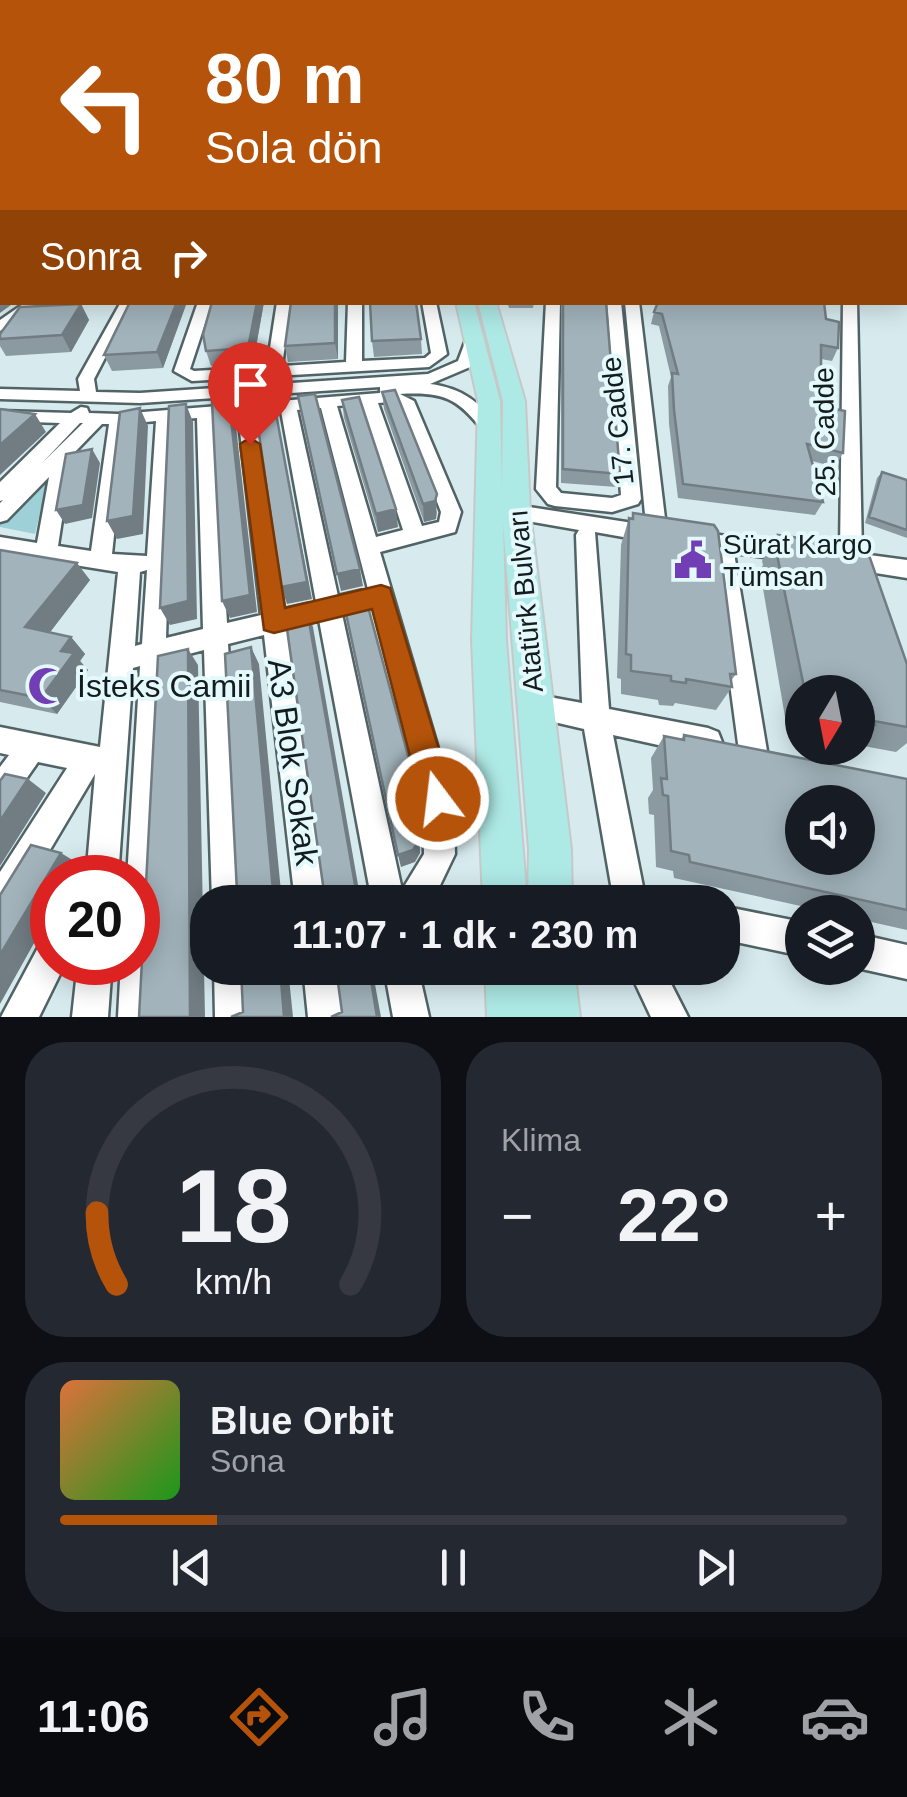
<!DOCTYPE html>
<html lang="tr">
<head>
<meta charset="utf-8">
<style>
  :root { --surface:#171b24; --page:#242831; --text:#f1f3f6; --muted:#9ea1a6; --line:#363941; --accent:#b45309 }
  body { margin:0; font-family:Helvetica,sans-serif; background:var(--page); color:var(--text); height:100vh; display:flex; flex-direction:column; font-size:38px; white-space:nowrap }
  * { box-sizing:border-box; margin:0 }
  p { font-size:32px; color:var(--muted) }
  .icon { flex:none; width:55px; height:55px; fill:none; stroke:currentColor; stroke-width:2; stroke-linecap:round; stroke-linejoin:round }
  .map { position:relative; height:1017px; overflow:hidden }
  .side { display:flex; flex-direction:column; gap:25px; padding:25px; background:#0d0f14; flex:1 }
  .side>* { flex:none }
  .guide { position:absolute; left:0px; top:0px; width:908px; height:305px; box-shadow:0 5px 25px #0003; background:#b45309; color:#fff; overflow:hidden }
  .needle { width:65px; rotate:190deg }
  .fabs { position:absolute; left:785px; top:675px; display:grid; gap:20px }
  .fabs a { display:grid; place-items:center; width:90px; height:90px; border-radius:50%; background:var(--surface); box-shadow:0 5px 25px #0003; font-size:50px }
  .speed { position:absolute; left:30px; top:855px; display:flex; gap:20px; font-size:50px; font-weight:700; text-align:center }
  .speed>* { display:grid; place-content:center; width:130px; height:130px; border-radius:50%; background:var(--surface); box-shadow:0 5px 25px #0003; line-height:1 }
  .speed .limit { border:15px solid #d22; background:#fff; color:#111 }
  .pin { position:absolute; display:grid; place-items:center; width:85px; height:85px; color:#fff; margin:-102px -42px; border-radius:50% 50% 50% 0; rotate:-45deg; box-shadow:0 0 10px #0007 }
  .pin .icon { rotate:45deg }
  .me { position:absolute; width:110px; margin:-55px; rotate:345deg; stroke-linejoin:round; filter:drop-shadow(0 0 8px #0008) }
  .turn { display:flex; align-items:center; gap:35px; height:210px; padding:0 40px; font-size:45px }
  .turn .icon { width:130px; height:130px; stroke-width:2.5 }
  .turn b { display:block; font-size:70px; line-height:85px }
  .then { display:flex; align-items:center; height:95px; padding:0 40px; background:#0003; gap:20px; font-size:38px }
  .big { font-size:75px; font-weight:800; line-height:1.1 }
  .side .card { flex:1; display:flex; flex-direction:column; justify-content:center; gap:15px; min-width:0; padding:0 35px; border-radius:40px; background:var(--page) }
  .side .dial { align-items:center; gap:0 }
  .dial svg { height:260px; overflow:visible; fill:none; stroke:var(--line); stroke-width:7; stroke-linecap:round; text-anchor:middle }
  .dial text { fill:var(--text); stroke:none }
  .song { display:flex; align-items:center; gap:30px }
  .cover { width:120px; height:120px; border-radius:15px; background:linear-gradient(135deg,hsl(20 70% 55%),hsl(120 70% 35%)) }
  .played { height:10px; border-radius:5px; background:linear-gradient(90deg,var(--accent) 20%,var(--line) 20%) }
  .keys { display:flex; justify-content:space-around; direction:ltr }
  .heat { display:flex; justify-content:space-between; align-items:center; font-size:55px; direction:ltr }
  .side .tiles { flex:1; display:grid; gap:25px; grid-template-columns:1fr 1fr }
  .card:last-child { grid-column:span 2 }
  .trip { position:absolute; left:190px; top:885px; width:550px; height:100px; border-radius:40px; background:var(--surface); box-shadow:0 5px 25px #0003; font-weight:800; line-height:100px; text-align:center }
  .dock { display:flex; height:160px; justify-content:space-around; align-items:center; background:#090b0e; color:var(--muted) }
  .dock .icon { width:70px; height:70px }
  .dock .selected { color:var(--accent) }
  .dock b { font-size:45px; color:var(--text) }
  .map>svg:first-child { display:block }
  .green { fill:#9ed0d8 }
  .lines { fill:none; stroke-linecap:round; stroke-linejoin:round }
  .minor-casing { stroke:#526366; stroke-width:5 }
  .major-casing { stroke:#c7c9c9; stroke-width:4 }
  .minor { fill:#fff; fill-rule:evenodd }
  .major { fill:#ade9e5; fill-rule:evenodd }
  .wall { fill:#8b9aa1 }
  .shaded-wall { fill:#717d83 }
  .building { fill:#a2b3bb; stroke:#717d83; stroke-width:2.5; fill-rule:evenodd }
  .route { fill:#b45309; stroke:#753606; stroke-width:2.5 }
  .labels { text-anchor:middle; stroke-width:8; stroke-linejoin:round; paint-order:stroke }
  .street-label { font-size:28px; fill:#151c1e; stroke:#e4f9fc }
  .poi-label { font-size:28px; fill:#151c1e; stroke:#e4f9fc; text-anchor:start }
  .near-poi-label { font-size:32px; fill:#151c1e; stroke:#e4f9fc; text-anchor:start }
  .near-street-label { font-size:32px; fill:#151c1e; stroke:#e4f9fc }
</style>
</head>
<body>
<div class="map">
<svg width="907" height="1017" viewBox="0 0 907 1017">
  <rect width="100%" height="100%" fill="#d7ebef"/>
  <path class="green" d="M49 475 35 534 0 527V524Z"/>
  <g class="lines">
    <g class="minor-casing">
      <path id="minor" d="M905 174H907V177H905Z
        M0 213H2V219H0Z
        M26 302H41L0 331V320Z
        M121 302H134L94 379 96 392 140 393 428 374 458 361 467 337 474 333 481 337 470 367 430 384C462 388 480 402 499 428L496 432H484C457 397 443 392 400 394L414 401 461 512 455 532 380 552 453 799 455 854 432 902H372L319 620 287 629 327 902H295L264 635 228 644 244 902H212L204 650 166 660 154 1017H118L121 962H138V878H127L140 666 133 668 118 878H86L95 774 12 914 0 918V872L67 768 38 762 10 802 0 807V767L9 755 0 753V727L100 747 118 572 0 553V537L37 543 49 477 7 520 0 522V503L3 500 0 501V482L60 423 0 421V411L71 413 81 407 87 408 89 413 118 414 380 393V387L140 403 0 399V389L80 391 78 379ZM391 402 399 404 441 512 439 522 422 526 378 403ZM362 404 403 530 376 537 337 406ZM321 408 368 589 338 596 297 410ZM281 411 316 602 284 609 255 413ZM238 414 261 615 227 623 214 416ZM197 418 203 629 166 638 173 420ZM156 421 147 556 112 554 126 424ZM80 423H83L42 463ZM102 424H109L91 551 58 546 72 455ZM147 570 142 644 135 646 140 572ZM373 606 423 799 424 854 402 890 342 614Z
        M198 302H212L190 369 194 371 267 367 277 302H291L282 366 346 362 348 302H362V361L425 358 431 353 422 302H436L447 354 429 367 192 381 174 371Z
        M546 302H560L556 487 561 493 612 498 621 495 607 302H621L641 499 638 504 612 512 555 506 548 504 536 489Z
        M625 302H639L667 535 664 541 657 543 595 532 609 709 708 728 718 732 722 742 718 752 708 756 613 735 646 902H614L584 729 524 715 520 706 524 697 533 694 582 703 576 535 579 530 516 519 506 512 516 505 646 525Z
        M843 302H857L862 554 907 560V578L844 568 836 566 833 560 840 553Z
        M696 532 796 545 804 547 807 553 804 559 796 561 734 553 767 751 763 761 753 765 743 761 739 751 712 550 689 546 685 540 689 534Z
        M722 906 802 922V956L722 939Z
        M858 934 907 945V979L857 968Z
        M52 939V962H66L39 1017H1L40 944Z
        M78 962H112L108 1017H72Z
        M214 968H248L251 1017H215Z
        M303 968H337L344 1017H308Z
        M384 968H418L429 1017H393Z
        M628 968H663L688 1017H651Z"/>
    </g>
    <g class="major-casing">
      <path id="major" d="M456 302H474L500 401 502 487 503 401 478 302H496L525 401 530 512 571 849 572 902H528L529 849 503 523 506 640 527 902H483L472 640 478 401Z
        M485 968H574L580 1017H487Z"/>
    </g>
    <use href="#minor" class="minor"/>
    <use href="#major" class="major"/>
  </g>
  <path class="wall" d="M187 302 163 368 112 371 104 355Z
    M264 302 253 364 211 366 206 351Z
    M338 302V359L288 362 285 346Z
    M507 302H534L533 308H509Z
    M561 302H606L620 474 617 487 561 483Z
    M81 304 89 320 71 352 6 356 0 346V334Z
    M654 312 826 319 838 348 832 361 821 359V406L843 453 835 467 812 461 823 502 815 515 678 498 669 424 668 386 671 377 659 326 651 324Z
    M421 339 422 354 374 357 372 341Z
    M382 392 437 512 436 519 424 522 384 409Z
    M342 400 398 527 378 532 344 418Z
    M882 472 907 480V538L865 523 877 478Z
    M633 513 736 674 731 681 732 687 716 710 675 703 673 706 659 705 658 700 621 694V679L617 678 621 545 629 518 632 519Z
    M778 535 907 664V743L896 752 858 745V692H802V736L793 734 790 718 785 717 760 571 763 565 762 561Z
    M0 550 90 580 50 632 71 637 85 654 80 661 88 670 57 714 0 702Z
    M684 735 907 779V930L858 919V912H828L674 878 673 871 656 867 654 815 649 814 648 798 653 790 651 758 664 736 681 739Z"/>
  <path class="shaded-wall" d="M2 293V302H15L0 313V294Z
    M177 302H187L163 368 157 352Z
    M257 302H264L253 364 248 348Z
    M335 302H338V359L335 343Z
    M81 304 89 320 71 352 62 335Z
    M273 397 312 599 287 604 281 587Z
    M229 400 235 418 257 612 230 618 222 601Z
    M186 404 193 422 197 619 170 625 160 608Z
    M140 408 148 426 143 534 117 539 107 521Z
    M35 414 46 432 0 475V445Z
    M92 449 100 463 92 518 65 524 56 510Z
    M437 494 436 519 424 522 423 504Z
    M396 509 398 527 378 532 376 514Z
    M77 563 90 580 41 644 25 627Z
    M360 569 363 586 341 591 337 574Z
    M307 610 313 627 361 902H358Z
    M71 637 85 654 80 661 88 670 57 714 41 698 61 651Z
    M251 647 259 664 282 902H274Z
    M188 649 198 665 205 1017H190Z
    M28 779 46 793 0 866V821Z
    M418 793 420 853 415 862 401 867 398 855Z
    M61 853 79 864 71 878H52V911L0 1004V955Z
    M280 968H288L293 1017H284Z
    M369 968H372L381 1017H377Z"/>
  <path class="building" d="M0 219H2V293L0 294Z
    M130 302H177L157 352 104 355Z
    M212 302H257L248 348 206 351 203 334Z
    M291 302H335V343L285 346Z
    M370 302H416L421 339 372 341Z
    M563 302H606L620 474 563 469Z
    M658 302H824L826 319 839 322 838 348 821 345V406L845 411 843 453 807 444 823 502 683 484 674 410 672 373 678 374 662 314 654 312Z
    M81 304 62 335 0 339V334L20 307Z
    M395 390 437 494 435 501 423 504 382 392Z
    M315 394 360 569 337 574 298 396Z
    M273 397 307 582 281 587 254 399Z
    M359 397 396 509 376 514 342 400Z
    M229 400 250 595 222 601 212 402Z
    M186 404 188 601 160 608 169 406Z
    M140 408 133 516 107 521 120 412Z
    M0 409 35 414 0 445Z
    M92 449 83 505 56 510 66 454Z
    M882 472 907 480V530L869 517Z
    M633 513 714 525 718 531 736 674H730L732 687 686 679V683L671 681V676L631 671V655L626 654 629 518 633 519Z
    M778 535 863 547 870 558 907 664V727L874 721 875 725 859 724 858 692H805L775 545 780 546Z
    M0 550 77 563 25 627 71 637 61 651 74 653 41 698 0 690Z
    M367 603 418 793 419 841 413 850 398 855 345 609Z
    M307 610 358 902H316L315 896 324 892 285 615Z
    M251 647 274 902H226V896L237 892 225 654Z
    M188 649 190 1017H139L158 656Z
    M684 735 907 779V910L690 862 689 855 671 851 668 796 663 795 661 778 667 779 664 736 684 740ZM802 802H858V858H802Z
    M5 774 28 779 0 821V781Z
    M31 845 61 853 0 955V895Z
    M241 968H280L284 1017H231L243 1012Z
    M336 968H369L377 1017H331L342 1012Z"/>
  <linearGradient id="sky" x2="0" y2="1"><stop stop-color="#82b0db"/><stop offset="0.55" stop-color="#edf6f8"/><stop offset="1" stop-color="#edf6f8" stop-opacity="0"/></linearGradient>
  <rect width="907" height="316" fill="url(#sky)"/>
  <path class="route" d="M250 438 260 444 285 608 381 585 390 588 454 799 449 811 438 816 426 811 421 799 372 609 274 633 264 630 240 444Z"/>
  <defs>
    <g id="civic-bare" transform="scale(3)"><path d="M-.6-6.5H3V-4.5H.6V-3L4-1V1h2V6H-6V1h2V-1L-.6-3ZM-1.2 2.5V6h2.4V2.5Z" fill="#723eb5" stroke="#e4f9fc" stroke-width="2.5" paint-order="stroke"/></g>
    <g id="mosque-bare" transform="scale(3)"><path d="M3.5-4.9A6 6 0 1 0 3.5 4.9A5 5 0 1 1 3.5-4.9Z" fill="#723eb5" stroke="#e4f9fc" stroke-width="2.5" paint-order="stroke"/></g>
  </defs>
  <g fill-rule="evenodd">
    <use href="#civic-bare" x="693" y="560"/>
    <use href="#mosque-bare" x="47" y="686"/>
  </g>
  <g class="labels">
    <g class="street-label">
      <text transform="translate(617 421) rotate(-96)" y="10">17. Cadde</text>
      <text transform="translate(824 432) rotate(-91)" y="10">25. Cadde</text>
      <text transform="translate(525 601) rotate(-95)" y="10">Atatürk Bulvarı</text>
    </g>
    <g class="poi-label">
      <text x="723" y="554">Sürat Kargo<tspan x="723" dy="32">Tümsan</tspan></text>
    </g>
    <g class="near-poi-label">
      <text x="77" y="697">İsteks Camii</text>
    </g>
    <g class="near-street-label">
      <text transform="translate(293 762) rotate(82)" y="11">A3 Blok Sokak</text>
    </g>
  </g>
</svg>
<div class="fabs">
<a><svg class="needle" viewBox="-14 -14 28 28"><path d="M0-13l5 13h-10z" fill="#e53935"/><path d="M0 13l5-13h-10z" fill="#9ea1a6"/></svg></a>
<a><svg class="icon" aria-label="sound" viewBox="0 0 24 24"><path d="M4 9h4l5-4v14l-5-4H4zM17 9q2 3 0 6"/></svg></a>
<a><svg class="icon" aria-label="layers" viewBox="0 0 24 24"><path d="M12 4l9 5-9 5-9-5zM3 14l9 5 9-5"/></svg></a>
</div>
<div class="speed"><div class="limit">20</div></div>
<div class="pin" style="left:250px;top:444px;background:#d93025"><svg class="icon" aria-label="arrive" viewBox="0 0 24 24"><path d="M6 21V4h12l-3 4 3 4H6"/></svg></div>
<svg class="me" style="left:438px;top:799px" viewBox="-20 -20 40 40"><circle r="17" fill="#b45309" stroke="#fff" stroke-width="3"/><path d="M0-11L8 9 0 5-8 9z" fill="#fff"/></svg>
<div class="trip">11:07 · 1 dk · 230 m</div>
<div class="guide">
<div class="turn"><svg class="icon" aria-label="left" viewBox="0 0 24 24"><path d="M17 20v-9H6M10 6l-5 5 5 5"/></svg><div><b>80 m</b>Sola dön</div></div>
<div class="then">Sonra<svg class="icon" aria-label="right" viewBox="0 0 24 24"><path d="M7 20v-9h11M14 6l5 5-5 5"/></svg></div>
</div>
</div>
<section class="side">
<div class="tiles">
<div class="card dial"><svg viewBox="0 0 100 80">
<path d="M14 69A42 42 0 1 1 86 69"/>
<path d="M14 69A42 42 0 0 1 8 47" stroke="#b45309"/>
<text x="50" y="56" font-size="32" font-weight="700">18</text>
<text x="50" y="72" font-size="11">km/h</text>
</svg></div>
<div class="card"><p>Klima</p>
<div class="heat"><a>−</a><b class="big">22°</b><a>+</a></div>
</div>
<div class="card">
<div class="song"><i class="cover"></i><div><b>Blue Orbit</b><p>Sona</p></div></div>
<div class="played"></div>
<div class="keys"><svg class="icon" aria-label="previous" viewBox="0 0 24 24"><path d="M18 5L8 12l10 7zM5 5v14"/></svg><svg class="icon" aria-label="pause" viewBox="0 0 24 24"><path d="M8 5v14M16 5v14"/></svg><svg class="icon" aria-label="next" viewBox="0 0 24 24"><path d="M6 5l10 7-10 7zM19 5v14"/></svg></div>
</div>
</div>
</section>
<nav class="dock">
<b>11:06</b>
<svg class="icon selected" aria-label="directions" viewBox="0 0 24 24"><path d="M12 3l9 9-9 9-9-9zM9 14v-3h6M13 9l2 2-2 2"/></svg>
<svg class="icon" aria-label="music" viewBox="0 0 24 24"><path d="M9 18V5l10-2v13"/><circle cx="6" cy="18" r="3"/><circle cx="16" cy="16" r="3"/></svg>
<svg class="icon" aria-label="phone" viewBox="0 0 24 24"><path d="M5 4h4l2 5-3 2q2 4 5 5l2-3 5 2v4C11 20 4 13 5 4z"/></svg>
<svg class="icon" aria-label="climate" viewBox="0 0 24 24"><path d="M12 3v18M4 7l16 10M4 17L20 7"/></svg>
<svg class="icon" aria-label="car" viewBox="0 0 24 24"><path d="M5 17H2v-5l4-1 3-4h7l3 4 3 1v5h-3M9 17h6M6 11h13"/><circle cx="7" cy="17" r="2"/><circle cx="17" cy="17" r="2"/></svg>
</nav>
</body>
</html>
